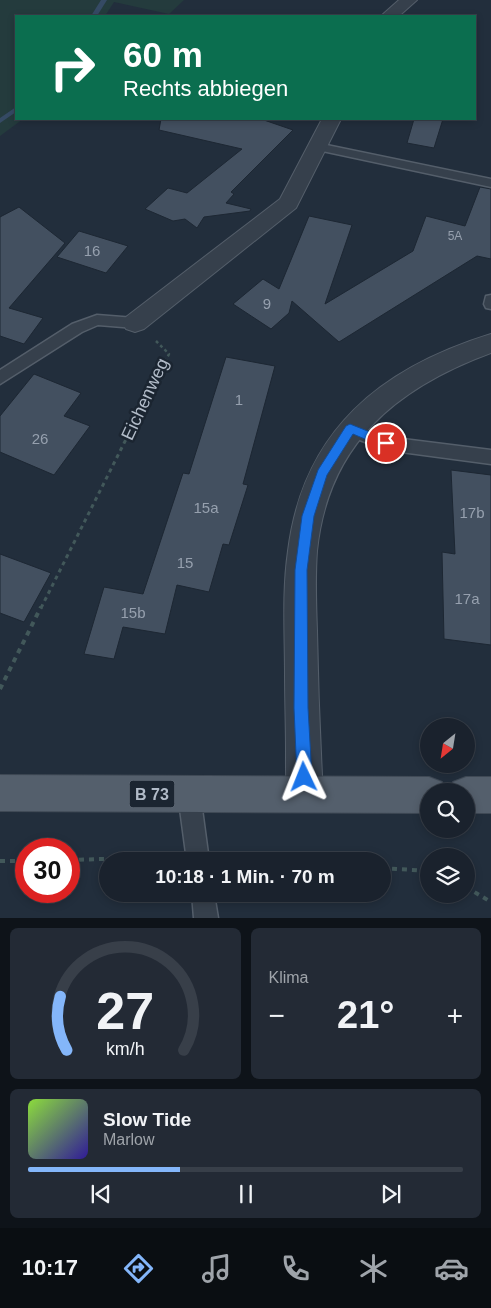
<!DOCTYPE html>
<html lang="de">
<head>
<meta charset="utf-8">
<style>
  :root { --surface:#1a222d; --page:#232a35; --text:#f1f3f6; --muted:#9fa4aa; --line:#383f49; --accent:#84b6fa }
  body { margin:0; font-family:Helvetica,sans-serif; background:var(--page); color:var(--text); height:100vh; display:flex; flex-direction:column; font-size:19px; white-space:nowrap }
  * { box-sizing:border-box; margin:0 }
  p { font-size:16px; color:var(--muted) }
  .icon { flex:none; width:28px; height:28px; fill:none; stroke:currentColor; stroke-width:2; stroke-linecap:round; stroke-linejoin:round }
  .map { position:relative; height:918px; overflow:hidden }
  .drawer { display:flex; flex-direction:column; gap:10px; padding:10px; background:#0e1319; flex:1 }
  .drawer>* { flex:none }
  .guide { position:absolute; left:15px; top:15px; width:461px; height:105px; border-radius:0px; box-shadow:0 2px 8px #0003,0 0 0 1px var(--line); background:#0b6e4f; color:#fff; overflow:hidden }
  .needle { width:32px; rotate:210deg }
  .controls { position:absolute; left:420px; top:718px; display:grid; gap:10px }
  .controls a { display:grid; place-items:center; width:55px; height:55px; border-radius:50%; background:var(--surface); box-shadow:0 2px 8px #0003,0 0 0 1px var(--line); font-size:25px }
  .speed { position:absolute; left:15px; top:838px; display:flex; gap:10px; font-size:25px; font-weight:700; text-align:center }
  .speed>* { display:grid; place-content:center; width:65px; height:65px; border-radius:50%; background:var(--surface); box-shadow:0 2px 8px #0003,0 0 0 1px var(--line); line-height:1 }
  .speed .limit { border:8px solid #d22; background:#fff; color:#111 }
  .pin { position:absolute; display:grid; place-items:center; width:42px; height:42px; color:#fff; margin:-21px; border:2px solid #fff; border-radius:50%; box-shadow:0 1px 5px #0007 }
  .me { position:absolute; width:55px; margin:-28px; rotate:358deg; stroke-linejoin:round; filter:drop-shadow(0 0 4px #0008) }
  .turn { display:flex; align-items:center; gap:18px; height:105px; padding:0 25px; font-size:22px }
  .turn .icon { width:65px; height:65px; stroke-width:2.5 }
  .turn b { display:block; font-size:35px; line-height:42px }
  .big { font-size:38px; font-weight:800; line-height:1.1 }
  .drawer .widget { flex:1; display:flex; flex-direction:column; justify-content:center; gap:8px; min-width:0; padding:0 18px; border-radius:8px; background:var(--page) }
  .drawer .dial { align-items:center; gap:0 }
  .dial svg { height:130px; overflow:visible; fill:none; stroke:var(--line); stroke-width:7; stroke-linecap:round; text-anchor:middle }
  .dial text { fill:var(--text); stroke:none }
  .song { display:flex; align-items:center; gap:15px }
  .cover { width:60px; height:60px; border-radius:8px; background:linear-gradient(135deg,hsl(90 70% 55%),hsl(250 70% 35%)) }
  .played { height:5px; border-radius:2px; background:linear-gradient(90deg,var(--accent) 35%,var(--line) 35%) }
  .keys { display:flex; justify-content:space-around; direction:ltr }
  .heat { display:flex; justify-content:space-between; align-items:center; font-size:28px; direction:ltr }
  .drawer .tiles { flex:1; display:grid; gap:10px; grid-template-columns:1fr 1fr }
  .widget:last-child { grid-column:span 2 }
  .trip { position:absolute; left:99px; top:852px; width:292px; height:50px; border-radius:25px; background:var(--surface); box-shadow:0 2px 8px #0003,0 0 0 1px var(--line); font-weight:800; line-height:50px; text-align:center }
  .dock { display:flex; height:80px; justify-content:space-around; align-items:center; background:#0a0e12; color:var(--muted) }
  .dock .icon { width:35px; height:35px }
  .dock .on { color:var(--accent) }
  .dock b { font-size:22px; color:var(--text) }
  .map>svg:first-child { display:block }
  .green { fill:#243b3d }
  .lines { fill:none; stroke-linecap:round; stroke-linejoin:round }
  .stream { fill:#354a64; fill-rule:evenodd }
  .building { fill:#435060; stroke:#1d2733 }
  .lane-casing { stroke:#545e6a; stroke-width:3 }
  .street-casing { stroke:#545e6a; stroke-width:2 }
  .primary-casing { stroke:#3f4955; stroke-width:2 }
  .path-far2 { stroke:#42585a; stroke-width:2.5; stroke-dasharray:3 3; stroke-linecap:butt }
  .path-far1 { stroke:#42585a; stroke-width:3; stroke-dasharray:4 4; stroke-linecap:butt }
  .path { stroke:#42585a; stroke-width:4; stroke-dasharray:5 5; stroke-linecap:butt }
  .lane { fill:#36404c; fill-rule:evenodd }
  .street { fill:#36404c; fill-rule:evenodd }
  .primary { fill:#545f6c; fill-rule:evenodd }
  .route { fill:#1a73e8; stroke:#114b97 }
  .labels { text-anchor:middle; stroke-width:5; stroke-linejoin:round; paint-order:stroke }
  .far-number-label { font-size:12px; fill:#96a0ae }
  .number-label { font-size:15px; fill:#96a0ae }
  .shield { fill:#1b2531; stroke:#848e9b; stroke-width:1 }
  .shield-label { font-size:16px; font-weight:bold; fill:#b1bbc8 }
  .street-label { font-size:18px; fill:#b1bbc8; stroke:#1b2531 }
</style>
</head>
<body>
<div class="map">
<svg width="491" height="918" viewBox="0 0 491 918">
  <rect width="100%" height="100%" fill="#222e3c"/>
  <path class="green" d="M0 0H184L169 14 114 2 105 16H16V119H23L0 136Z"/>
  <g class="lines">
    <path class="stream" d="M101 0H107L97 16H91Z
      M16 107V112L0 123V118Z"/>
  </g>
  <path class="building" d="M161 119H261L293 130 231 192 234 194 226 203 251 209 250 211 204 217 197 228 185 219 173 221 145 209 168 188 187 193 242 149 159 130Z
    M414 119H443L434 148 407 143Z
    M480 187 491 189V259L477 256 339 342 292 301 289 313 271 329 233 304 263 279 279 289 309 216 352 225 325 304 413 251 426 216 465 226Z
    M19 207 65 243 9 308 43 318 24 344 0 336V217Z
    M79 231 128 246 106 273 57 257Z
    M226 357 275 366 243 484 248 485 229 545 223 544 209 592 177 585 165 634 123 627 114 659 84 654 104 587 143 594 183 473 189 474Z
    M34 374 81 393 64 416 90 426 54 475 0 452V416Z
    M451 470 491 475V645L444 639 442 552 455 554Z
    M0 554 51 573 24 622 0 613Z"/>
  <g class="lines">
    <g class="lane-casing">
      <path id="lane" d="M317 143 491 179V187L313 149 311 147 313 145Z
        M491 295V309L486 308 484 304 486 296Z
        M97 315 135 318 140 319 142 323 140 327 135 328 98 325 82 332 0 384V370L72 324Z
        M350 423 387 437 491 450V464L386 450 344 434 342 429 344 424Z
        M189 783 196 787 200 794 209 861H187L178 794 182 787Z
        M192 894H214L218 918H194Z"/>
    </g>
    <g class="street-casing">
      <path id="street" d="M399 0H417L399 16H381Z
        M322 119H341L296 208 144 329 135 332 126 329 123 323 126 317 280 199Z
        M491 334V353C396 388 328 444 317 551 315 578 316 604 317 631 318 685 320 740 323 794L318 807 305 812 292 807C285 789 286 770 286 751 286 726 285 701 285 675 285 634 282 592 288 551 303 430 381 368 491 334Z"/>
    </g>
    <g class="primary-casing">
      <path id="primary" d="M0 775 429 777 442 782 445 791H429V813L0 811Z
        M466 777H491V813H466V791H450L453 782Z"/>
    </g>
    <path class="path-far2" d="M156 341 169 354 166 360"/>
    <path class="path-far1" d="M41 608 167 358"/>
    <path class="path" d="M0 689 41 607
      M227 858 277 861
      M69 860 168 857
      M0 861H26
      M382 868 429 871
      M466 887 491 902"/>
    <use href="#lane" class="lane"/>
    <use href="#street" class="street"/>
    <use href="#primary" class="primary"/>
  </g>
  <path class="route" d="M350 424 390 440 392 443 386 448 353 434 327 475 314 516 307 570 308 708 312 777 309 782 304 784 299 782 297 777 294 708 295 570 302 516 318 470 346 426Z"/>
  <g class="labels">
    <g class="far-number-label">
      <text x="455" y="240">5A</text>
    </g>
    <g class="number-label">
      <text x="92" y="256">16</text>
      <text x="267" y="309">9</text>
      <text x="239" y="405">1</text>
      <text x="40" y="444">26</text>
      <text x="206" y="513">15a</text>
      <text x="472" y="518">17b</text>
      <text x="185" y="568">15</text>
      <text x="467" y="604">17a</text>
      <text x="133" y="618">15b</text>
    </g>
    <rect class="shield" x="129.5" y="780.5" width="45" height="27" rx="4"/>
    <g class="shield-label">
      <text x="152" y="800">B 73</text>
    </g>
    <g class="street-label">
      <text transform="translate(145 399) rotate(-65)" y="6">Eichenweg</text>
    </g>
  </g>
</svg>
<div class="controls">
<a><svg class="needle" viewBox="-14 -14 28 28"><path d="M0-13l5 13h-10z" fill="#e53935"/><path d="M0 13l5-13h-10z" fill="#9fa4aa"/></svg></a>
<a><svg class="icon" aria-label="search" viewBox="0 0 24 24"><circle cx="10" cy="10" r="6"/><path d="M15 15l6 6"/></svg></a>
<a><svg class="icon" aria-label="layers" viewBox="0 0 24 24"><path d="M12 4l9 5-9 5-9-5zM3 14l9 5 9-5"/></svg></a>
</div>
<div class="speed"><div class="limit">30</div></div>
<div class="pin" style="left:386px;top:443px;background:#d93025"><svg class="icon" aria-label="arrive" viewBox="0 0 24 24"><path d="M6 21V4h12l-3 4 3 4H6"/></svg></div>
<svg class="me" style="left:304px;top:777px" viewBox="-20 -20 40 40"><path d="M0-17L14 15 0 8-14 15z" fill="#1a73e8" stroke="#fff" stroke-width="4"/></svg>
<div class="trip">10:18 · 1 Min. · 70 m</div>
<div class="guide">
<div class="turn"><svg class="icon" aria-label="right" viewBox="0 0 24 24"><path d="M7 20v-9h11M14 6l5 5-5 5"/></svg><div><b>60 m</b>Rechts abbiegen</div></div>
</div>
</div>
<section class="drawer">
<div class="tiles">
<div class="widget dial"><svg viewBox="0 0 100 80">
<path d="M14 69A42 42 0 1 1 86 69"/>
<path d="M14 69A42 42 0 0 1 10 36" stroke="#84b6fa"/>
<text x="50" y="56" font-size="32" font-weight="700">27</text>
<text x="50" y="72" font-size="11">km/h</text>
</svg></div>
<div class="widget"><p>Klima</p>
<div class="heat"><a>−</a><b class="big">21°</b><a>+</a></div>
</div>
<div class="widget">
<div class="song"><i class="cover"></i><div><b>Slow Tide</b><p>Marlow</p></div></div>
<div class="played"></div>
<div class="keys"><svg class="icon" aria-label="previous" viewBox="0 0 24 24"><path d="M18 5L8 12l10 7zM5 5v14"/></svg><svg class="icon" aria-label="pause" viewBox="0 0 24 24"><path d="M8 5v14M16 5v14"/></svg><svg class="icon" aria-label="next" viewBox="0 0 24 24"><path d="M6 5l10 7-10 7zM19 5v14"/></svg></div>
</div>
</div>
</section>
<nav class="dock">
<b>10:17</b>
<svg class="icon on" aria-label="directions" viewBox="0 0 24 24"><path d="M12 3l9 9-9 9-9-9zM9 14v-3h6M13 9l2 2-2 2"/></svg>
<svg class="icon" aria-label="music" viewBox="0 0 24 24"><path d="M9 18V5l10-2v13"/><circle cx="6" cy="18" r="3"/><circle cx="16" cy="16" r="3"/></svg>
<svg class="icon" aria-label="phone" viewBox="0 0 24 24"><path d="M5 4h4l2 5-3 2q2 4 5 5l2-3 5 2v4C11 20 4 13 5 4z"/></svg>
<svg class="icon" aria-label="climate" viewBox="0 0 24 24"><path d="M12 3v18M4 7l16 10M4 17L20 7"/></svg>
<svg class="icon" aria-label="car" viewBox="0 0 24 24"><path d="M5 17H2v-5l4-1 3-4h7l3 4 3 1v5h-3M9 17h6M6 11h13"/><circle cx="7" cy="17" r="2"/><circle cx="17" cy="17" r="2"/></svg>
</nav>
</body>
</html>
